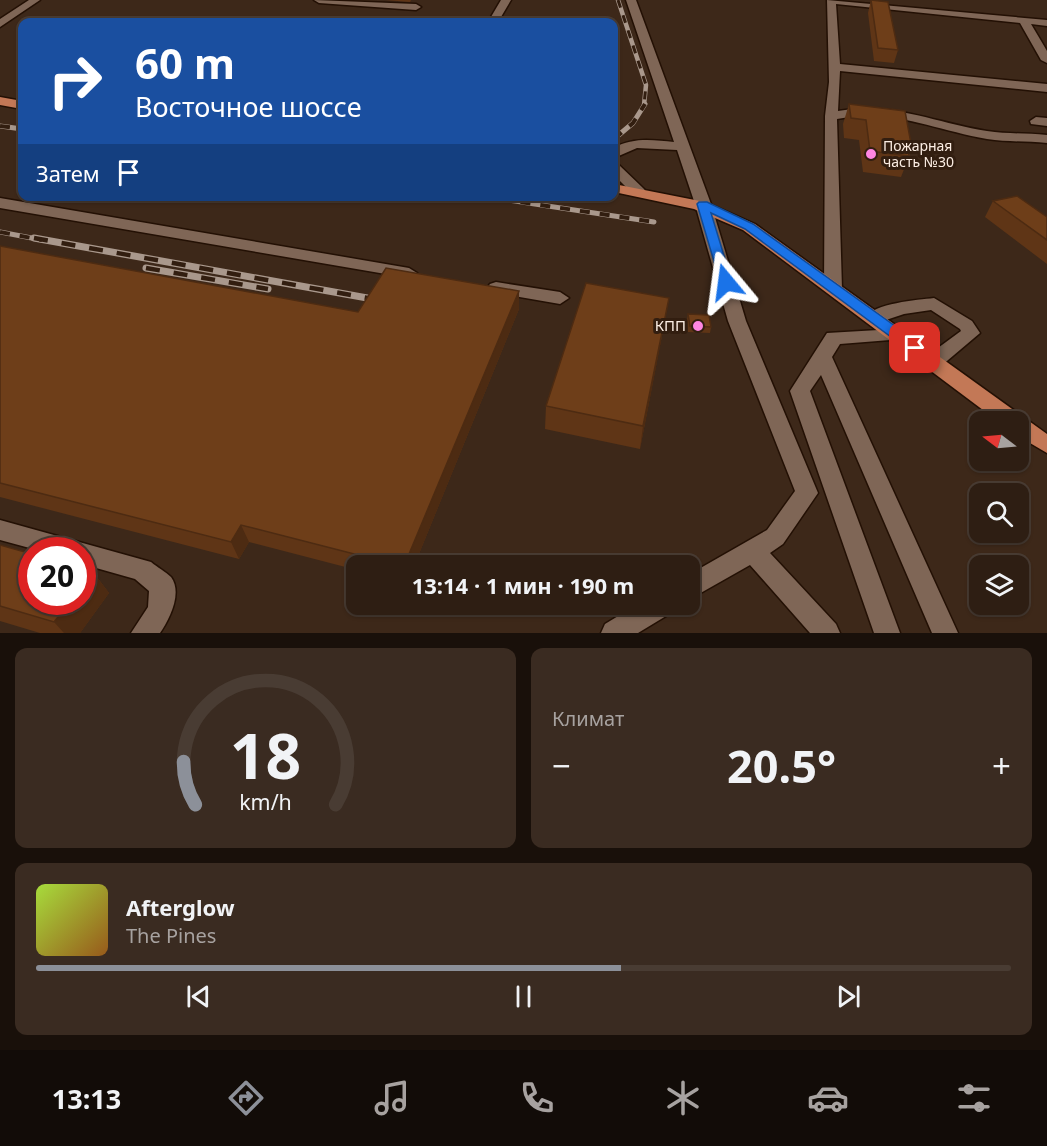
<!DOCTYPE html>
<html lang="ru">
<head>
<meta charset="utf-8">
<style>
  :root { --surface:#2e1e13; --page:#3a2b21; --text:#f1f3f6; --muted:#a7a2a0; --line:#493c33; --accent:#8c9099 }
  body { margin:0; font-family:"Noto Sans",sans-serif; background:var(--page); color:var(--text); height:100vh; display:flex; flex-direction:column; font-size:22px; white-space:nowrap }
  * { box-sizing:border-box; margin:0 }
  p { font-size:20px; color:var(--muted) }
  .icon { flex:none; width:33px; height:33px; fill:none; stroke:currentColor; stroke-width:2; stroke-linecap:round; stroke-linejoin:round }
  .map { position:relative; height:633px; overflow:hidden }
  .drawer { display:flex; flex-direction:column; gap:15px; padding:15px; background:#19100a; flex:1 }
  .drawer>* { flex:none }
  .hud { position:absolute; left:18px; top:18px; width:600px; height:183px; border-radius:12px; box-shadow:0 2px 4px #0004,0 0 0 2px var(--line); background:#1a4fa0; color:#fff; overflow:hidden }
  .needle { width:39px; rotate:286deg }
  .fabs { position:absolute; left:969px; top:411px; display:grid; gap:12px }
  .fabs a { display:grid; place-items:center; width:60px; height:60px; border-radius:12px; background:var(--surface); box-shadow:0 2px 4px #0004,0 0 0 2px var(--line); font-size:30px }
  .speed { position:absolute; left:18px; top:537px; display:flex; gap:12px; font-size:30px; font-weight:700; text-align:center }
  .speed>* { display:grid; place-content:center; width:78px; height:78px; border-radius:50%; background:var(--surface); box-shadow:0 2px 4px #0004,0 0 0 2px var(--line); line-height:1 }
  .speed .limit { border:9px solid #d22; background:#fff; color:#111 }
  .pin { position:absolute; display:grid; place-items:center; width:51px; height:51px; color:#fff; margin:-26px; border-radius:12px; box-shadow:0 3px 9px #0006 }
  .me { position:absolute; width:66px; margin:-33px; rotate:344deg; stroke-linejoin:round; filter:drop-shadow(0 0 4px #0008) }
  .turn { display:flex; align-items:center; gap:21px; height:126px; padding:0 18px; font-size:27px }
  .turn .icon { width:78px; height:78px; stroke-width:2.5 }
  .turn b { display:block; font-size:42px; line-height:51px }
  .then { display:flex; align-items:center; height:57px; padding:0 18px; background:#0003; gap:12px; font-size:22px }
  .big { font-size:45px; font-weight:700; line-height:1.1 }
  .drawer .card { flex:1; display:flex; flex-direction:column; justify-content:center; gap:9px; min-width:0; padding:0 21px; border-radius:12px; background:var(--page) }
  .drawer .dial { align-items:center; gap:0 }
  .dial svg { height:156px; overflow:visible; fill:none; stroke:var(--line); stroke-width:7; stroke-linecap:round; text-anchor:middle }
  .dial text { fill:var(--text); stroke:none }
  .song { display:flex; align-items:center; gap:18px }
  .cover { width:72px; height:72px; border-radius:9px; background:linear-gradient(135deg,hsl(80 70% 55%),hsl(30 70% 35%)) }
  .played { height:6px; border-radius:3px; background:linear-gradient(90deg,var(--accent) 60%,var(--line) 60%) }
  .keys { display:flex; justify-content:space-around; direction:ltr }
  .heat { display:flex; justify-content:space-between; align-items:center; font-size:33px; direction:ltr }
  .drawer .tiles { flex:1; display:grid; gap:15px; grid-template-columns:1fr 1fr }
  .card:last-child { grid-column:span 2 }
  .trip { position:absolute; left:346px; top:555px; width:354px; height:60px; border-radius:12px; background:var(--surface); box-shadow:0 2px 4px #0004,0 0 0 2px var(--line); font-weight:700; line-height:60px; text-align:center }
  .tab-bar { display:flex; height:96px; justify-content:space-around; align-items:center; background:#120c08; color:var(--muted) }
  .tab-bar .icon { width:42px; height:42px }
  .tab-bar .on { color:var(--accent) }
  .tab-bar b { font-size:27px; color:var(--text) }
  .map>svg:first-child { display:block }
  .lines { fill:none; stroke-linecap:round; stroke-linejoin:round }
  .minor-casing { stroke:#231004; stroke-width:3 }
  .major-casing { stroke:#231004; stroke-width:3 }
  .minor { fill:#7f6656; fill-rule:evenodd }
  .major { fill:#c37856; fill-rule:evenodd }
  .rail-far2-casing { stroke:#a9988c; stroke-width:4.5 }
  .rail-far1-casing { stroke:#a9988c; stroke-width:5 }
  .rail-casing { stroke:#a9988c; stroke-width:7 }
  .rail-far2 { stroke:#321e10; stroke-width:3; stroke-dasharray:8; stroke-linecap:butt }
  .rail-far1 { stroke:#321e10; stroke-width:4; stroke-dasharray:10; stroke-linecap:butt }
  .rail { stroke:#321e10; stroke-width:4.5; stroke-dasharray:14; stroke-linecap:butt }
  .wall { fill:#5f3516 }
  .shaded-wall { fill:#4d2b12 }
  .building { fill:#6e3e19; stroke:#4d2b12; stroke-width:1.5 }
  .route { fill:#1a73e8; stroke:#114b97; stroke-width:1.5 }
  .poi-dot { fill:#fe86e1; stroke:#321e10; stroke-width:2 }
  .labels { text-anchor:middle; stroke-width:6; stroke-linejoin:round; paint-order:stroke }
  .far-poi-label { font-size:14px; fill:#fceee4; stroke:#321e10; text-anchor:start }
  .poi-label { font-size:15px; fill:#fceee4; stroke:#321e10; text-anchor:end }
</style>
</head>
<body>
<div class="map">
<svg width="1047" height="633" viewBox="0 0 1047 633">
  <rect width="100%" height="100%" fill="#3d2819"/>
  <g class="lines">
    <g class="minor-casing">
      <path id="minor" d="M29 0H40L0 27V19Z
        M314 0 416 4 421 7 416 10 319 3Z
        M501 0H511L498 22H488Z
        M626 0H636L711 204 746 321 818 493 783 544 770 553 836 624 840 633H810L750 565 690 599V574L767 530 795 491 728 321 695 204 677 150 637 148 614 158V148C632 137 654 140 674 142Z
        M827 0 1047 20V26L1031 24 1047 51V63L1041 60 1020 23 836 4 840 64 1047 84V92L840 71 838 111C891 101 936 123 987 131 1007 134 1027 133 1047 135V143C1027 141 1007 142 987 139 935 130 891 108 837 119L842 289 833 295 824 289 825 116 829 82Z
        M1036 117 1047 118V126L1031 124 1030 121Z
        M614 164 619 165 644 189 646 192 644 195H634L614 175Z
        M0 198 409 268 417 273 409 278 0 208Z
        M496 282 560 292 569 298 560 304 490 292 487 288 490 284Z
        M934 298 972 321 980 333 941 366H927L924 361 927 356 961 331 960 329 931 310 904 314 874 324 865 318C874 303 917 300 934 298Z
        M896 329 903 331 905 335 903 339 840 344 832 357 958 633H932L821 375 810 391 900 633H874L790 391 827 333Z
        M0 520 151 562C157 567 166 572 171 577 183 593 169 620 160 633H131L148 607 149 591 135 579 82 564V550H37L0 540Z
        M638 604H675L671 613 638 633H601L605 624Z"/>
    </g>
    <g class="major-casing">
      <path id="major" d="M0 97 22 101V109L0 105Z
        M614 184 705 202 755 224 1047 434V453L1018 436V422H999L743 230 694 209 614 192Z"/>
    </g>
    <use href="#minor" class="minor"/>
    <use href="#major" class="major"/>
    <g class="rail-far2-casing">
      <path id="rail-far2" d="M618 0 646 85 644 105"/>
    </g>
    <g class="rail-far1-casing">
      <path id="rail-far1" d="M0 126 22 129
        M614 139 633 123 645 104
        M481 196 654 222
        M0 232 42 240"/>
    </g>
    <g class="rail-casing">
      <path id="rail" d="M34 238 384 301
        M146 268 268 289"/>
    </g>
    <use href="#rail-far2" class="rail-far2"/>
    <use href="#rail-far1" class="rail-far1"/>
    <use href="#rail" class="rail"/>
  </g>
  <path class="wall" d="M385 0H411L410 2Z
    M871 0 898 50 894 63 874 61 868 13Z
    M849 104 912 149 901 177 863 172 859 140 844 138 843 124Z
    M993 201 1047 217V264L985 217Z
    M0 246 358 312 519 291V309L414 566H357V570L249 542 239 559 0 497Z
    M688 314 711 327 710 333 688 332 687 320Z
    M665 320 640 449 545 429 546 406Z
    M0 545 93 572 109 593 80 633H40L0 621Z"/>
  <path class="shaded-wall" d="M519 291V309L414 566H404Z
    M669 298 665 320 640 449 643 426Z
    M241 525 249 542 239 559 231 542Z
    M93 572 109 593 80 633H64L54 622 70 602H82V585Z"/>
  <path class="building" d="M871 0 888 2 898 50 878 48Z
    M849 104 905 111 912 149 908 148 909 156 870 151 866 120 851 118Z
    M1017 196 1047 217V240L993 201Z
    M0 246 358 312 386 268 519 291 404 566H401L241 525 231 542 0 483Z
    M586 283 669 298 643 426 546 406Z
    M688 314 709 315 711 327 690 326Z
    M0 545 32 554V602H70L54 622 0 606Z
    M82 569 93 572 82 585Z"/>
  <path class="route" d="M699 202H707L753 224 920 344V351H910L745 229 711 213 732 282 726 286 721 285 697 204Z"/>
  <g class="poi-dot">
    <circle cx="871" cy="154" r="6"/>
    <circle cx="698" cy="326" r="6"/>
  </g>
  <g class="labels">
    <g class="far-poi-label">
      <text x="883" y="151">Пожарная<tspan x="883" dy="16">часть №30</tspan></text>
    </g>
    <g class="poi-label">
      <text x="686" y="331">КПП</text>
    </g>
  </g>
</svg>
<div class="fabs">
<a><svg class="needle" viewBox="-14 -14 28 28"><path d="M0-13l5 13h-10z" fill="#e53935"/><path d="M0 13l5-13h-10z" fill="#a7a2a0"/></svg></a>
<a><svg class="icon" aria-label="search" viewBox="0 0 24 24"><circle cx="10" cy="10" r="6"/><path d="M15 15l6 6"/></svg></a>
<a><svg class="icon" aria-label="layers" viewBox="0 0 24 24"><path d="M12 4l9 5-9 5-9-5zM3 14l9 5 9-5"/></svg></a>
</div>
<div class="speed"><div class="limit">20</div></div>
<div class="pin" style="left:915px;top:348px;background:#d93025"><svg class="icon" aria-label="arrive" viewBox="0 0 24 24"><path d="M6 21V4h12l-3 4 3 4H6"/></svg></div>
<svg class="me" style="left:726px;top:282px" viewBox="-20 -20 40 40"><path d="M0-17L14 15 0 8-14 15z" fill="#1a73e8" stroke="#fff" stroke-width="4"/></svg>
<div class="trip">13:14 · 1 мин · 190 m</div>
<div class="hud">
<div class="turn"><svg class="icon" aria-label="right" viewBox="0 0 24 24"><path d="M7 20v-9h11M14 6l5 5-5 5"/></svg><div><b>60 m</b>Восточное шоссе</div></div>
<div class="then">Затем<svg class="icon" aria-label="arrive" viewBox="0 0 24 24"><path d="M6 21V4h12l-3 4 3 4H6"/></svg></div>
</div>
</div>
<section class="drawer">
<div class="tiles">
<div class="card dial"><svg viewBox="0 0 100 80">
<path d="M14 69A42 42 0 1 1 86 69"/>
<path d="M14 69A42 42 0 0 1 8 47" stroke="#8c9099"/>
<text x="50" y="56" font-size="32" font-weight="700">18</text>
<text x="50" y="72" font-size="11">km/h</text>
</svg></div>
<div class="card"><p>Климат</p>
<div class="heat"><a>−</a><b class="big">20.5°</b><a>+</a></div>
</div>
<div class="card">
<div class="song"><i class="cover"></i><div><b>Afterglow</b><p>The Pines</p></div></div>
<div class="played"></div>
<div class="keys"><svg class="icon" aria-label="previous" viewBox="0 0 24 24"><path d="M18 5L8 12l10 7zM5 5v14"/></svg><svg class="icon" aria-label="pause" viewBox="0 0 24 24"><path d="M8 5v14M16 5v14"/></svg><svg class="icon" aria-label="next" viewBox="0 0 24 24"><path d="M6 5l10 7-10 7zM19 5v14"/></svg></div>
</div>
</div>
</section>
<nav class="tab-bar">
<b>13:13</b>
<svg class="icon on" aria-label="directions" viewBox="0 0 24 24"><path d="M12 3l9 9-9 9-9-9zM9 14v-3h6M13 9l2 2-2 2"/></svg>
<svg class="icon" aria-label="music" viewBox="0 0 24 24"><path d="M9 18V5l10-2v13"/><circle cx="6" cy="18" r="3"/><circle cx="16" cy="16" r="3"/></svg>
<svg class="icon" aria-label="phone" viewBox="0 0 24 24"><path d="M5 4h4l2 5-3 2q2 4 5 5l2-3 5 2v4C11 20 4 13 5 4z"/></svg>
<svg class="icon" aria-label="climate" viewBox="0 0 24 24"><path d="M12 3v18M4 7l16 10M4 17L20 7"/></svg>
<svg class="icon" aria-label="car" viewBox="0 0 24 24"><path d="M5 17H2v-5l4-1 3-4h7l3 4 3 1v5h-3M9 17h6M6 11h13"/><circle cx="7" cy="17" r="2"/><circle cx="17" cy="17" r="2"/></svg>
<svg class="icon" aria-label="filters" viewBox="0 0 24 24"><path d="M4 7h16M4 17h16"/><circle cx="9" cy="7" r="2"/><circle cx="15" cy="17" r="2"/></svg>
</nav>
</body>
</html>
